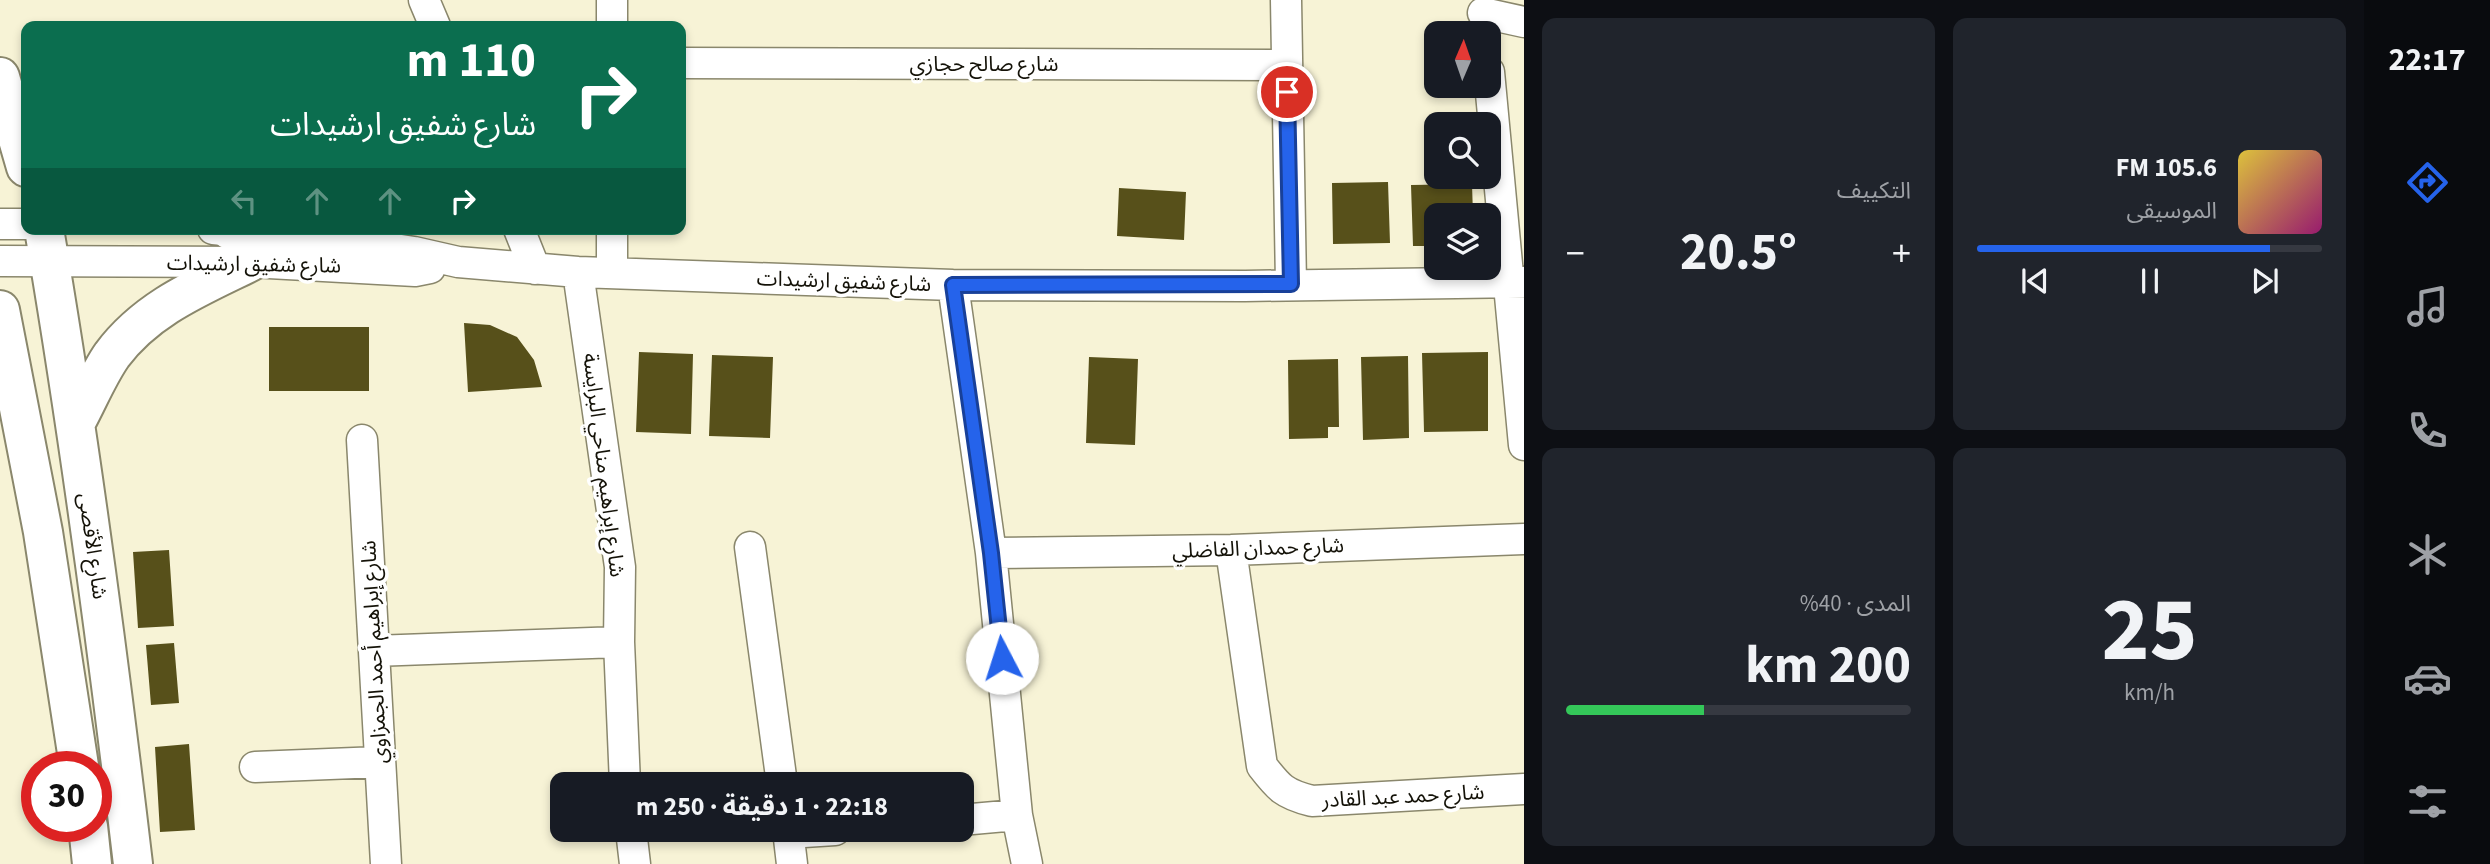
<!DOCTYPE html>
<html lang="ar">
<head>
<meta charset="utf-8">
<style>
  :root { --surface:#171b24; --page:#20242c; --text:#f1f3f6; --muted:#9ea1a6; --line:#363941; --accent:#2563eb }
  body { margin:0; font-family:"Source Sans 3","Noto Sans Arabic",sans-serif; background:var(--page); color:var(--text); direction:rtl; height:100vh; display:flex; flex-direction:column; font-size:26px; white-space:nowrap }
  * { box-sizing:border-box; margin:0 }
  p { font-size:23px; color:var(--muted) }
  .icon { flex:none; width:38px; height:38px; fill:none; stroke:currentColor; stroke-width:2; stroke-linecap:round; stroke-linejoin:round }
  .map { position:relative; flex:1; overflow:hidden; direction:ltr }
  .drawer { display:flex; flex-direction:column; gap:18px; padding:18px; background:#0d0f14; width:840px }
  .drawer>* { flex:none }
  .hud { position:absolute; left:21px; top:21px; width:665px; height:214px; border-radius:14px; box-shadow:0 4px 10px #0003; direction:rtl; background:#0b6e4f; color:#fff; overflow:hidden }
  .needle { width:46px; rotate:2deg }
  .buttons { position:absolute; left:1424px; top:21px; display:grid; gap:14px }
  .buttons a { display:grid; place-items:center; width:77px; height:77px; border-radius:14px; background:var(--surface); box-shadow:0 4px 10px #0003; font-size:35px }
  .speed { position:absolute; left:21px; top:751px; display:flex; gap:14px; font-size:35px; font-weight:700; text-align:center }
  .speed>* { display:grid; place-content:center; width:91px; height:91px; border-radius:50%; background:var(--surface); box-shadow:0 4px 10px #0003; line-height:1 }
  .speed .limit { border:10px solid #d22; background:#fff; color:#111 }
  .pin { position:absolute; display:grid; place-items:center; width:60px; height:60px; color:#fff; margin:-30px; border:4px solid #fff; border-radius:50%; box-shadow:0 2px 7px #0007 }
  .me { position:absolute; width:77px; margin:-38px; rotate:355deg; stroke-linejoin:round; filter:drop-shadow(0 0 5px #0008) }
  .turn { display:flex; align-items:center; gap:24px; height:147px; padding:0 35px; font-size:32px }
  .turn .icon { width:91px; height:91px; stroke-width:2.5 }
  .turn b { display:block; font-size:49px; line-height:60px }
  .lanes { display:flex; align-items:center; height:66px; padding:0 35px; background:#0003; justify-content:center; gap:35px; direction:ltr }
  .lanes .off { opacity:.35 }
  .big { font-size:52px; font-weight:700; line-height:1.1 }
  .drawer .tile { flex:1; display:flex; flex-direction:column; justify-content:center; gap:10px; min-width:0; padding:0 24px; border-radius:14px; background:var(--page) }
  .drawer .dial { align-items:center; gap:0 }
  .dial b { font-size:91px; line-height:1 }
  .song { display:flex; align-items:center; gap:21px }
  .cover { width:84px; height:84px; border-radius:10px; background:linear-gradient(135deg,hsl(50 70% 55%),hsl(320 70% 35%)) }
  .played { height:7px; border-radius:4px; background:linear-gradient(90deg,var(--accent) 85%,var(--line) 85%) }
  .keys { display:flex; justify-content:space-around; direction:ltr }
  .heat { display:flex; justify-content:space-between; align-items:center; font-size:38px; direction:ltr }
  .charge { height:10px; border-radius:5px; background:linear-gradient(90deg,#34c759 40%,var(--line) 0) }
  .drawer .tiles { flex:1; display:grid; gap:18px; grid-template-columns:repeat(2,1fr) }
  .trip { position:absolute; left:550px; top:772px; width:424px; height:70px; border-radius:14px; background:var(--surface); box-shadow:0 4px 10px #0003; font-weight:700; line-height:70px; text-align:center; direction:rtl }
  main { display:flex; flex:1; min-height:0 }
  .menu { display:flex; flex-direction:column; width:126px; justify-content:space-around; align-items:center; background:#090b0e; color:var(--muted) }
  .menu .icon { width:49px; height:49px }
  .menu .current { color:var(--accent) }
  .menu b { font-size:32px; color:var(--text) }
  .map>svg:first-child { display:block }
  .building { fill:#57501a }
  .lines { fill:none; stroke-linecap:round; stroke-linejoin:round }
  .minor-casing { stroke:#8a876c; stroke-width:33 }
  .major-casing { stroke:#8a876c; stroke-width:42 }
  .minor { stroke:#fff; stroke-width:30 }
  .major { stroke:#fff; stroke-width:38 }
  .route-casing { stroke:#184099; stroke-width:18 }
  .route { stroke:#2563eb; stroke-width:12 }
  .labels { text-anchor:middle; stroke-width:7; stroke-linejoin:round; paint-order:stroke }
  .street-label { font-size:21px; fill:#141208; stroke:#fff }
</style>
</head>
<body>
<main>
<nav class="menu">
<b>22:17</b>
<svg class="icon current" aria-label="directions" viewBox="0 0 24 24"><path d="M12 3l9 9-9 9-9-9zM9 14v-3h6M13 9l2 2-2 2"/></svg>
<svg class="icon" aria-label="music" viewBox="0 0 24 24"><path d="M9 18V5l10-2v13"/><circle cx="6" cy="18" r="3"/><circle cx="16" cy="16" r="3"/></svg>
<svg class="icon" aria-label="phone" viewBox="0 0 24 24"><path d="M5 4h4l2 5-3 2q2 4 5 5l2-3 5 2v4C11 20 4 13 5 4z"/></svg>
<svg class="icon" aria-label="climate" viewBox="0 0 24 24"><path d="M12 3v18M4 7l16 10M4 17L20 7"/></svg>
<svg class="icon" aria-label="car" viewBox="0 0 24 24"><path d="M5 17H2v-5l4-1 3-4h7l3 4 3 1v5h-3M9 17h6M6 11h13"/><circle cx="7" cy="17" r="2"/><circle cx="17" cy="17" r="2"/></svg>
<svg class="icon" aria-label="filters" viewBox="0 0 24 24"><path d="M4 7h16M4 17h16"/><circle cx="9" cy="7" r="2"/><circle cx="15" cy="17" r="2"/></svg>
</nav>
<section class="drawer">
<div class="tiles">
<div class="tile">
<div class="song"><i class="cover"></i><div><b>105.6 FM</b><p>الموسيقى</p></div></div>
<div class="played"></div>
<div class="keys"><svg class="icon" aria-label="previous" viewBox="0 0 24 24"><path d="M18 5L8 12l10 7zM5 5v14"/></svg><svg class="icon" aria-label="pause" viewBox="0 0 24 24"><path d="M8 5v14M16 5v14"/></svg><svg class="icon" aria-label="next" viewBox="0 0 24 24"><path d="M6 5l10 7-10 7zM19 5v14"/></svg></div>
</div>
<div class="tile"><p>التكييف</p>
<div class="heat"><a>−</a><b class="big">20.5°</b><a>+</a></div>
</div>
<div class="tile dial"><b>25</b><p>km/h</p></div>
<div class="tile"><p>المدى · 40%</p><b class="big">200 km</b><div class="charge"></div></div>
</div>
</section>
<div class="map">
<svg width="1524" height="864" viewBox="0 0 1524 864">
  <rect width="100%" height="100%" fill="#f7f3d6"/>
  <path class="building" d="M1388 182 1390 243 1333 244 1332 183Z
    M1472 184 1473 215H1437V246H1413L1411 185Z
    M1119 188 1186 192 1184 240 1117 236Z
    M464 323 490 325 517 337 534 360 542 387 468 392Z
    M269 327H369V391H269Z
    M639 352 693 354 691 434 636 432Z
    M1488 352V431L1424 432 1422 353Z
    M712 355 773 357 770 438 709 436Z
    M1408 356 1409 438 1363 440 1361 357Z
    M1089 357 1138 359 1135 445 1086 443Z
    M1338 359 1339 427H1328V438L1289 439 1288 360Z
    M169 550 174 626 138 628 133 552Z
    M174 643 179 703 151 705 146 645Z
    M189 744 195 830 160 832 155 747Z"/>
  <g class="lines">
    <g class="minor-casing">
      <path id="minor" d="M424 0 435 26
        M1286 0 1291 284
        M1483 13 1524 22
        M612 26V0
        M681 63 1287 65
        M1489 72 1524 445
        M0 224H26
        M213 229 349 242 414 252 458 262 578 272 953 285 1245 286 1524 282
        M519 229 535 269
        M0 261 250 262 415 271 430 268
        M578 272 620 567 619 642 625 784
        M612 272V229
        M953 285 991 553 1017 815 1027 864
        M362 440 386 864
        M750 547 782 784
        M1231 550 1262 766C1279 788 1284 794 1312 801L1524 789
        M991 553 1231 550 1524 539
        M374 651 619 642
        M255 767 379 762
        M961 820 1017 815
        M631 830 635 864
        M788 830 792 864
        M788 833 835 830"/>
    </g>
    <g class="major-casing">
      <path id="major" d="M0 77 26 167
        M44 229C80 440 108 652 133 864
        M229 229 230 230
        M0 310 43 532 79 766
        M76 422C88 400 98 375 112 355 147 308 199 287 250 262
        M88 826 92 864"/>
    </g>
    <use href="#minor" class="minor"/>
    <use href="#major" class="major"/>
  </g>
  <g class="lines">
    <g class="route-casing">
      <path id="route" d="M1002 658 991 553 953 285 1291 284 1287 92"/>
    </g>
    <use href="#route" class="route"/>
  </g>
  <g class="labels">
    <g class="street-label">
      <text x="984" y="71">شارع صالح حجازي</text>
      <text transform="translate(254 264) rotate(1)" y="7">شارع شفيق ارشيدات</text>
      <text transform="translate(844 281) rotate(2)" y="7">شارع شفيق ارشيدات</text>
      <text transform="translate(604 465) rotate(83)" y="7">شارع إبراهيم مناحي البرايسة</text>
      <text transform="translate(93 546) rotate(82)" y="7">شارع الأقصى</text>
      <text transform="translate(1258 548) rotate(-2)" y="7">شارع حمدان الفاضلي</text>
      <text transform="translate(374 652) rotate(-93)" y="7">شارع إبراهيم أحمد الجمزاوي</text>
      <text transform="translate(1403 796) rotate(-3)" y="7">شارع حمد عبد القادر</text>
    </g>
  </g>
</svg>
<div class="buttons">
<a><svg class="needle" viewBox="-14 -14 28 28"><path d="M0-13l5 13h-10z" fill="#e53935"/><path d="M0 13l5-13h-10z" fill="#9ea1a6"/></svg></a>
<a><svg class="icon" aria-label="search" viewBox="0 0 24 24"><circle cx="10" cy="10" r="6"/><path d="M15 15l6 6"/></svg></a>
<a><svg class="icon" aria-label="layers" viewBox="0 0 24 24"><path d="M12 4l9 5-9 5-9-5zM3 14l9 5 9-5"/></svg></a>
</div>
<div class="speed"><div class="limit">30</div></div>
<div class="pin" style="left:1287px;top:92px;background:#d93025"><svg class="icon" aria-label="arrive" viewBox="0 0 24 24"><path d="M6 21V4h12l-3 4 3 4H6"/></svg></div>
<svg class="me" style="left:1002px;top:658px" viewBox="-20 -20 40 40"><circle r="19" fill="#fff"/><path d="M0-13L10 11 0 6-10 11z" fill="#2563eb"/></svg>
<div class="trip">22:18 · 1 دقيقة · 250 m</div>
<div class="hud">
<div class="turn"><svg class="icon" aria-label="right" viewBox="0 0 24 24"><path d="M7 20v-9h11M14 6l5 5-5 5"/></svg><div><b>110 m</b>شارع شفيق ارشيدات</div></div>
<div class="lanes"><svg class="icon off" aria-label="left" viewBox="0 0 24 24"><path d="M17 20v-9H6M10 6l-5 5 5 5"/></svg><svg class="icon off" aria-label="ahead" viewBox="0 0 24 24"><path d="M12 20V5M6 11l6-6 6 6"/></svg><svg class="icon off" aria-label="ahead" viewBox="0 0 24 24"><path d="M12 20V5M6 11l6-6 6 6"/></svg><svg class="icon" aria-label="right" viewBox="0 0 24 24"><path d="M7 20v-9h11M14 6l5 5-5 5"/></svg></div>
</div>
</div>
</main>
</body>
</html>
